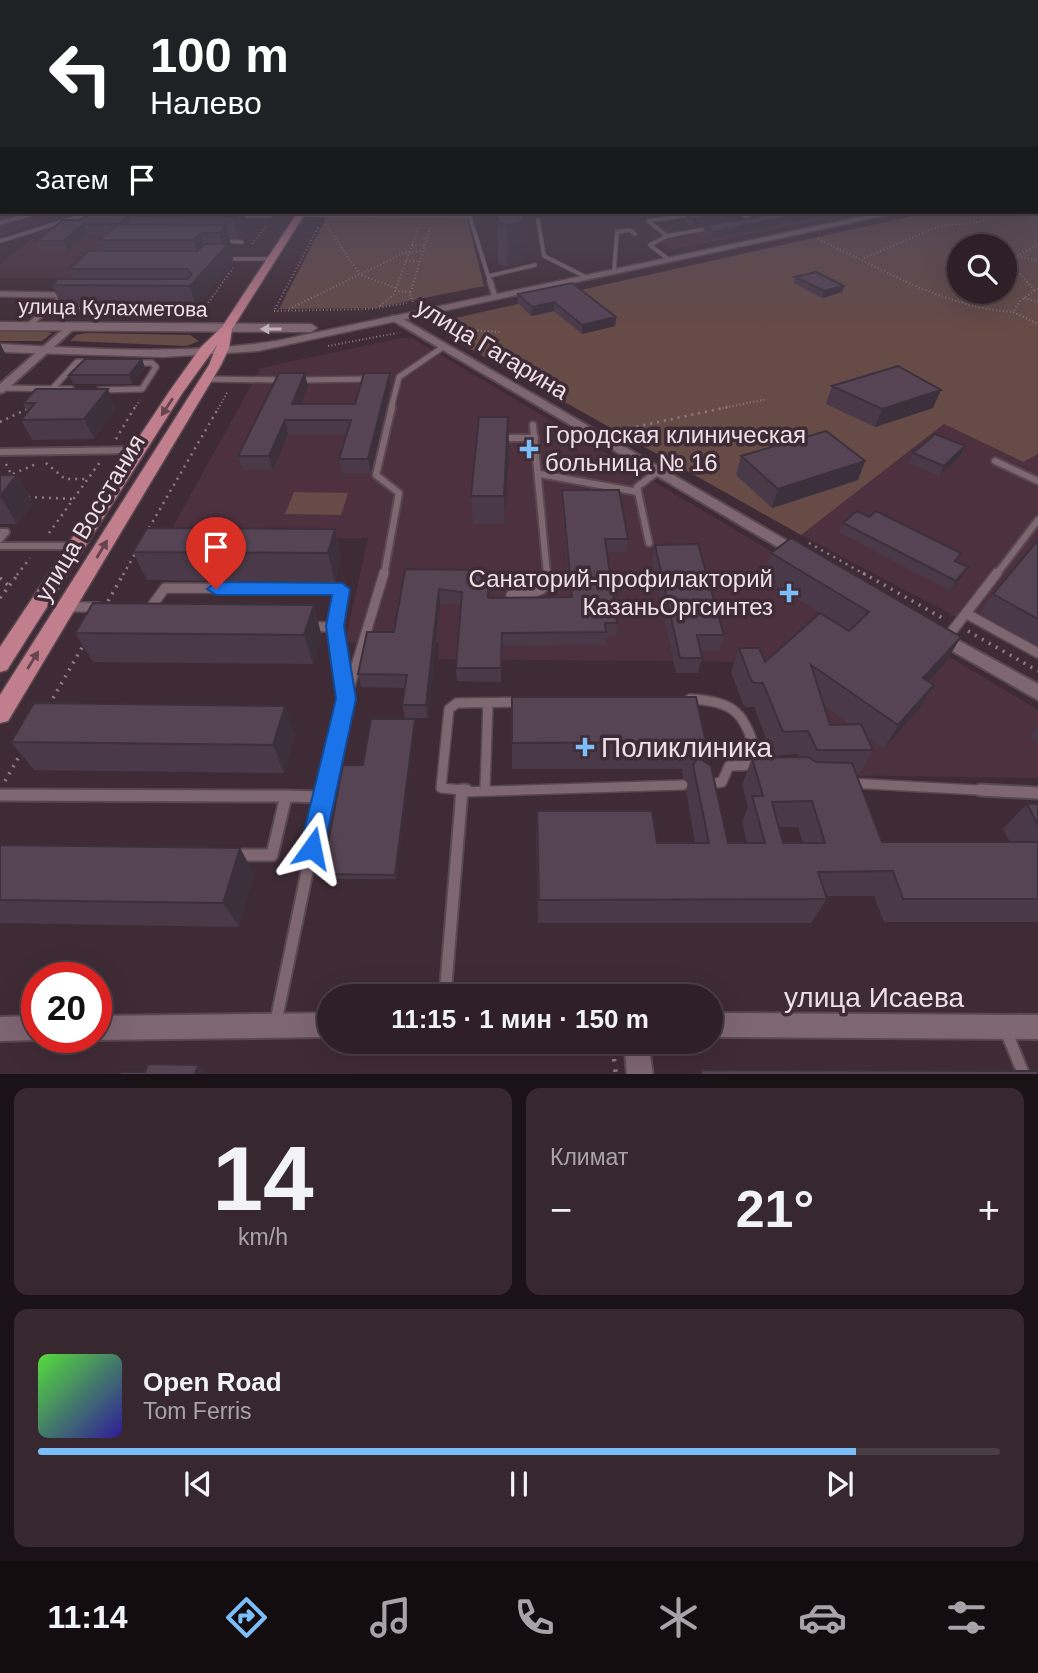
<!DOCTYPE html>
<html lang="ru">
<head>
<meta charset="utf-8">
<style>
  :root { --surface:#2f2028; --page:#372830; --text:#f1f3f6; --muted:#a7a3a8; --line:#4a3e45; --accent:#7cbef9 }
  body { margin:0; font-family:Arial,sans-serif; background:var(--page); color:var(--text); height:100vh; display:flex; flex-direction:column; font-size:26px; white-space:nowrap }
  * { box-sizing:border-box; margin:0 }
  p { font-size:23px; color:var(--muted) }
  .icon { flex:none; width:38px; height:38px; fill:none; stroke:currentColor; stroke-width:2; stroke-linecap:round; stroke-linejoin:round }
  .map { position:relative; height:1074px; overflow:hidden }
  .sheet { display:flex; flex-direction:column; gap:14px; padding:14px; background:#1a1216; flex:1 }
  .sheet>* { flex:none }
  .banner { position:absolute; left:0px; top:0px; width:1040px; height:214px; box-shadow:0 7px 28px #0002,0 0 0 2px var(--line); background:#202124; color:#fff; overflow:hidden }
  .fabs { position:absolute; left:947px; top:234px; display:grid; gap:14px }
  .fabs a { display:grid; place-items:center; width:70px; height:70px; border-radius:50%; background:var(--surface); box-shadow:0 7px 28px #0002,0 0 0 2px var(--line); font-size:35px }
  .speed { position:absolute; left:21px; top:962px; display:flex; gap:14px; font-size:35px; font-weight:700; text-align:center }
  .speed>* { display:grid; place-content:center; width:91px; height:91px; border-radius:50%; background:var(--surface); box-shadow:0 7px 28px #0002,0 0 0 2px var(--line); line-height:1 }
  .speed .limit { border:10px solid #d22; background:#fff; color:#111 }
  .pin { position:absolute; display:grid; place-items:center; width:60px; height:60px; color:#fff; margin:-72px -30px; border-radius:50% 50% 50% 0; rotate:-45deg; box-shadow:0 0 7px #0007 }
  .pin .icon { rotate:45deg }
  .me { position:absolute; width:77px; margin:-38px; rotate:12deg; stroke-linejoin:round; filter:drop-shadow(0 0 5px #0008) }
  .turn { display:flex; align-items:center; gap:24px; height:147px; padding:0 35px; font-size:32px }
  .turn .icon { width:91px; height:91px; stroke-width:2.5 }
  .turn b { display:block; font-size:49px; line-height:60px }
  .then { display:flex; align-items:center; height:66px; padding:0 35px; background:#0003; gap:14px; font-size:26px }
  .big { font-size:52px; font-weight:600; line-height:1.1 }
  .sheet .tile { flex:1; display:flex; flex-direction:column; justify-content:center; gap:10px; min-width:0; padding:0 24px; border-radius:14px; background:var(--page) }
  .sheet .dial { align-items:center; gap:0 }
  .dial b { font-size:91px; line-height:1 }
  .song { display:flex; align-items:center; gap:21px }
  .cover { width:84px; height:84px; border-radius:10px; background:linear-gradient(135deg,hsl(110 70% 55%),hsl(250 70% 35%)) }
  .played { height:7px; border-radius:4px; background:linear-gradient(90deg,var(--accent) 85%,var(--line) 85%) }
  .keys { display:flex; justify-content:space-around; direction:ltr }
  .heat { display:flex; justify-content:space-between; align-items:center; font-size:38px; direction:ltr }
  .sheet .tiles { flex:1; display:grid; gap:14px; grid-template-columns:1fr 1fr }
  .tile:last-child { grid-column:span 2 }
  .trip { position:absolute; left:317px; top:984px; width:406px; height:70px; border-radius:35px; background:var(--surface); box-shadow:0 7px 28px #0002,0 0 0 2px var(--line); font-weight:600; line-height:70px; text-align:center }
  .tab-bar { display:flex; height:112px; justify-content:space-around; align-items:center; background:#130d10; color:var(--muted) }
  .tab-bar .icon { width:49px; height:49px }
  .tab-bar .active { color:var(--accent) }
  .tab-bar b { font-size:32px; color:var(--text) }
  .map>svg:first-child { display:block }
  .built { fill:#4d313f }
  .green { fill:#674b46; fill-rule:evenodd }
  .lines { fill:none; stroke-linecap:round; stroke-linejoin:round }
  .service-far4-casing { stroke:#5a4850; stroke-width:5 }
  .service-far3-casing { stroke:#5a4850; stroke-width:8 }
  .service-far2-casing { stroke:#5a4850; stroke-width:10 }
  .service-far1-casing { stroke:#5a4850; stroke-width:12 }
  .service-casing { stroke:#5a4850; stroke-width:15 }
  .minor-casing { stroke:#5a4850; stroke-width:4 }
  .secondary-casing { stroke:#5a4850; stroke-width:3 }
  .primary-casing { stroke:#5a4850; stroke-width:3 }
  .path-far3 { stroke:#8e7d85; stroke-width:2; stroke-dasharray:1 2.5; stroke-linecap:butt }
  .path-far2 { stroke:#8e7d85; stroke-width:2.5; stroke-dasharray:2 5; stroke-linecap:butt }
  .path-far1 { stroke:#8e7d85; stroke-width:3.5; stroke-dasharray:2 6; stroke-linecap:butt }
  .path { stroke:#8e7d85; stroke-width:4.5; stroke-dasharray:2.5 8; stroke-linecap:butt }
  .service-far4 { stroke:#7f6772; stroke-width:3.5 }
  .service-far3 { stroke:#7f6772; stroke-width:5 }
  .service-far2 { stroke:#7f6772; stroke-width:6 }
  .service-far1 { stroke:#7f6772; stroke-width:9 }
  .service { stroke:#7f6772; stroke-width:11 }
  .minor { fill:#7f6772; fill-rule:evenodd }
  .secondary { fill:#7f6772; fill-rule:evenodd }
  .primary { fill:#c17e8c; fill-rule:evenodd }
  .wall { fill:#4a3a49; fill-rule:evenodd }
  .shaded-wall { fill:#3c303c }
  .building { fill:#564455; stroke:#3c303c; stroke-width:2; fill-rule:evenodd }
  .oneway { fill:#c6b5bd }
  .oneway2 { fill:#66444f }
  .route { fill:#1a73e8; stroke:#114b97; stroke-width:2 }
  .poi-dot { fill:#7cbef9; stroke:#3f2b35; stroke-width:2.5 }
  .labels { text-anchor:middle; stroke-width:7; stroke-linejoin:round; paint-order:stroke }
  .far-street-label { font-size:21px; fill:#eddfe5; stroke:#3f2b35 }
  .street-label { font-size:24px; fill:#eddfe5; stroke:#3f2b35 }
  .poi-label { font-size:24px; fill:#eddfe5; stroke:#3f2b35; text-anchor:start }
  .near-poi-label { font-size:28px; fill:#eddfe5; stroke:#3f2b35; text-anchor:start }
  .near-street-label { font-size:28px; fill:#eddfe5; stroke:#3f2b35 }
</style>
</head>
<body>
<div class="map">
<svg width="1038" height="1075" viewBox="0 0 1038 1075">
  <rect width="100%" height="100%" fill="#3f2b35"/>
  <path class="built" d="M0 191 2 212H48L61 218 0 236Z
    M743 212H827L837 216 673 250 660 241 756 221Z
    M58 225H131L72 278H0V264L42 231Z
    M401 338H412L1038 710V778L827 775 756 662 438 659 439 643 345 642 368 538 165 541 261 368Z
    M944 424 1022 462 1038 454V660L801 535Z"/>
  <path class="green" d="M1038 188V454L1023 462 944 424 801 535 449 337 448 328 455 318 930 212H1038ZM959 247H1004V292H959Z
    M327 216 467 218 484 286 374 308 279 309Z
    M0 331 48 332 52 333 42 341H0Z
    M86 333 190 335 199 341 187 346 70 341 76 335Z
    M294 492 348 493 341 515 285 514Z"/>
  <g class="lines">
    <g class="service-far4-casing">
      <path id="service-far4" d="M228 212 224 216H270L273 212
        M472 212 470 217 490 282
        M739 212 754 221
        M299 215 470 217
        M538 220 544 256 586 277
        M0 223 32 214 27 212
        M667 236 711 228
        M0 241 93 212
        M221 241 242 242
        M223 259H271
        M668 259 650 245 667 236 648 221 708 212
        M614 271 617 232 630 230 635 234
        M489 276 535 265"/>
    </g>
    <g class="service-far3-casing">
      <path id="service-far3" d="M490 281 495 297
        M0 294 62 295
        M27 327 63 295
        M205 379 285 380
        M297 380 369 379
        M2 388 71 389
        M52 389 77 362H89
        M100 390 142 389 156 367 152 363H136
        M391 409 399 377 443 347"/>
    </g>
    <g class="service-far2-casing">
      <path id="service-far2" d="M533 425 547 575
        M501 438H535
        M0 452 139 450
        M995 461 1038 481
        M540 474 638 492
        M0 532H6L0 539
        M649 543 637 487 657 472
        M0 546H75
        M384 575 399 493 376 475 392 407
        M996 575 1038 520"/>
    </g>
    <g class="service-far1-casing">
      <path id="service-far1" d="M165 588 342 589 335 627 149 624 151 607Z
        M511 595H528L542 589 547 573
        M68 607H98
        M967 614 1038 653
        M335 627 345 695
        M946 639 997 573
        M690 699C744 701 744 720 761 765L729 766 722 782 705 785
        M850 783 1013 792
        M462 790 441 788 449 709 457 703 520 702
        M485 790 488 703
        M323 792 346 699 384 573
        M462 792 683 785"/>
    </g>
    <g class="service-casing">
      <path id="service" d="M980 790 1038 793
        M0 795 286 796 272 855H235
        M286 796 322 797
        M445 996 462 790H466
        M276 1021 324 790
        M1006 1031 1024 1075"/>
    </g>
    <g class="minor-casing">
      <path id="minor" d="M392 316H398L803 550 805 553 803 556H793L392 320Z
        M68 325 76 327 4 392 0 393V384Z
        M939 630 1038 684V700L933 640 931 636 933 632Z
        M329 1013V1037L96 1040 90 1038H96V1016Z
        M710 1013 1038 1015V1039L710 1037Z
        M37 1016V1038H43L37 1040 0 1041V1017Z
        M624 1041H648L653 1075H627Z"/>
    </g>
    <g class="secondary-casing">
      <path id="secondary" d="M884 212H900L258 351 163 357 0 352V344C91 349 185 355 276 341Z
        M0 322 311 324 317 328 311 332 0 330Z"/>
    </g>
    <g class="primary-casing">
      <path id="primary" d="M298 212H306L232 329 229 348 221 365 8 721 0 723V695L209 365 217 345 183 392 7 670 0 672V647L169 392 201 347 222 327Z"/>
    </g>
    <path class="path-far3" d="M908 215 924 212
      M326 224 360 275 397 288
      M818 239C879 267 944 308 1013 312
      M252 244 265 227
      M412 245H425
      M1004 253 1038 261
      M1004 255 1035 291
      M1017 256 1038 245
      M864 258 940 226 980 222 1001 212H1037
      M406 261H420
      M1038 289 1021 300 1013 312 1038 324
      M395 291 410 292
      M1024 298 1038 302
      M413 302 410 294 430 228
      M380 306 394 294 419 226
      M65 308 203 310 233 268
      M275 309 319 226
      M289 309 404 253 423 251
      M274 311 371 309 407 303
      M439 328 500 332
      M328 346 397 333
      M134 409 140 400
      M218 409 228 391
      M719 409 767 399"/>
    <path class="path-far2" d="M0 422 27 409
      M616 431 728 407
      M116 439 135 407
      M46 463 65 479H86
      M6 464 12 476
      M13 474 36 464
      M28 497 73 499
      M149 528 219 407
      M49 533 100 462
      M809 543 866 575
      M17 575 30 558
      M123 575 136 552"/>
    <path class="path-far1" d="M863 573 946 620
      M0 578 8 585
      M0 598 19 573
      M108 601 124 573
      M968 631 1038 671
      M49 705 84 644
      M5 781 21 753"/>
    <path class="path" d="M614 1059 616 1075"/>
    <use href="#service-far4" class="service-far4"/>
    <use href="#service-far3" class="service-far3"/>
    <use href="#service-far2" class="service-far2"/>
    <use href="#service-far1" class="service-far1"/>
    <use href="#service" class="service"/>
    <use href="#minor" class="minor"/>
    <use href="#secondary" class="secondary"/>
    <use href="#primary" class="primary"/>
  </g>
  <path class="wall" d="M91 212H243L247 226 238 238H229L231 246 230 248 234 263 196 307 61 306 52 285 73 279 69 269 103 251 99 240 106 234H88L67 251H40L36 241 81 220Z
    M524 212V262L508 267 498 264V222Z
    M746 212H844L711 239 703 234 704 226 757 217Z
    M686 215 742 218 692 227 685 222Z
    M795 277 842 292 822 298 794 283Z
    M518 294 616 317 615 326 582 334 554 311 531 316 518 303Z
    M142 359 145 368 132 384H73L69 375Z
    M390 373 391 386 371 473H342L339 459 347 434H288L273 470H243L238 456 308 387 301 404H355Z
    M832 386 933 408 875 427 826 404Z
    M36 389 116 409 94 439 32 440 21 420 27 412 23 403Z
    M509 444 505 524H473L471 496Z
    M965 446 960 456 939 476 909 463 913 453Z
    M741 456 865 461 858 480 772 508 736 475Z
    M0 475H17L33 503 17 524H0Z
    M562 490 628 539 626 552H607L617 623 616 637H606L605 645 502 646 501 682 457 681 456 668 461 605 440 603 428 718H405L402 705 405 688 361 687 358 674 394 632 405 569 489 570V598L570 597 562 503Z
    M869 517 961 553 957 562 962 577 950 591 839 532 843 523Z
    M335 529 341 557 335 582 147 580 133 552Z
    M791 538 946 662 928 681 919 709 884 749 867 737 873 750 859 774H856L882 842H1010L1003 829 1027 804H1038V922H884L874 896H826L827 899 811 923H538L536 836 537 811 657 843H695L686 791 688 783 683 778 682 769H512V697H696L705 762 728 843H747L742 822 748 807 742 785 752 758 799 757 797 754 773 756 754 707H746L743 704 731 672 739 648 765 662 820 613 763 577 771 553ZM824 706 835 714 850 724 830 725ZM779 827H798L803 843H783Z
    M1038 540V646L980 613 993 594Z
    M655 545 724 635 720 650 701 651 702 658 698 673H676L652 560Z
    M314 605 321 634 313 664 93 662 75 633Z
    M415 724 396 879H323L322 874 363 765Z
    M1038 725V741L1030 736Z
    M295 734 284 773 34 770 11 742Z
    M0 845 240 848 254 874 239 927 0 923Z"/>
  <path class="shaded-wall" d="M2 211 20 212V213L0 219V212Z
    M237 212H243L247 226 238 238 232 217Z
    M736 212H743L742 218 692 227 693 219Z
    M808 212H844L711 239 713 232Z
    M128 216 131 226 119 224Z
    M524 221V262L508 267 507 225Z
    M84 224 88 234 67 251 63 241Z
    M226 225 231 246 230 248 234 263 196 307 190 286 223 250 219 233Z
    M200 233 207 255 201 262 194 240Z
    M844 286 842 292 822 298 824 291Z
    M554 302V311L531 316 532 307Z
    M616 317 615 326 582 334V325Z
    M0 343 6 355 0 360Z
    M142 359 145 368 132 384 129 375Z
    M305 373 308 387 295 418 292 404Z
    M390 373 391 386 371 473 368 459Z
    M108 389 116 409 94 439 84 419Z
    M941 390 933 408 875 427 882 409Z
    M508 417 509 444 505 524 504 496Z
    M285 420 288 434 273 470 269 456Z
    M965 446 960 456 939 476 944 466Z
    M865 461 858 480 772 508 778 489Z
    M17 475 33 503 17 524 0 496Z
    M335 529 341 557 335 582 328 553Z
    M968 567 962 577 950 591 956 581Z
    M439 589 440 603 428 718 426 705Z
    M314 605 321 634 313 664 304 635Z
    M961 637 946 662 909 703 923 678Z
    M934 685 919 709 884 749 898 725Z
    M285 706 295 734 284 773 273 745Z
    M415 719V724L396 879 395 875Z
    M240 848 254 874 239 927 223 903Z
    M198 1065 209 1075H195Z"/>
  <path class="building" d="M0 200H2V211L0 212Z
    M91 212H115L129 215 119 224H84L63 241H36L63 220H81Z
    M132 212H237L232 217 128 216Z
    M498 212H524V221L507 225 498 222Z
    M697 212H737L693 219 686 215Z
    M761 212H808L713 232 704 226 758 217Z
    M118 224 226 225 219 233H200L194 240H99Z
    M205 244H228L190 286 52 285 58 279H187L192 274 187 269H69L89 251H197Z
    M816 272 844 286 824 291 795 277Z
    M572 283 616 317 582 325 554 302 532 307 518 294Z
    M85 359H142L129 375H69Z
    M898 366 941 390 882 409 832 386Z
    M279 373H305L292 404H355L364 373H390L368 459H339L351 420H285L269 456H238Z
    M36 389H108L84 419 21 420 35 403H23Z
    M479 417H508L504 496H471Z
    M826 431 865 461 778 489 741 456Z
    M935 434 965 446 944 466 913 453Z
    M0 475H17L0 496Z
    M562 490H619L628 539H605L617 623H605L606 632 502 633 501 668H456L462 592 439 589 426 705H402L407 675 358 674 367 632H394L405 569 489 570 488 598 572 597Z
    M857 511 869 517 876 511 961 553 955 561 968 567 956 581 843 523Z
    M147 528 335 529 328 553 133 552Z
    M791 538 961 637 923 678 934 685 898 725 811 665 830 725 861 724 873 750H817L808 731 783 732 763 683H754L751 680 739 648H759L765 662 820 613 849 631 869 612 771 553Z
    M1038 540V619L993 594Z
    M698 544 724 635H697L702 658H680L655 545Z
    M93 603 314 605 304 635 75 633Z
    M512 697H696L708 752 702 760 711 766 728 843H765L752 796H763L752 758 808 757 816 762 852 763 882 842H1038V899H903L893 871 818 872 827 899 539 900 537 811H652L657 843H709L693 765 698 758 691 751 689 742 512 743ZM812 801 825 843H783L772 802Z
    M34 703 285 706 273 745 11 742Z
    M371 719H415L395 875 322 874 343 765H363Z
    M1027 804H1038V825Z
    M0 845 240 848 223 903 0 900Z
    M148 1064 198 1065 195 1075H119L120 1072H145Z
    M701 1070 1038 1071V1075H701Z"/>
  <defs><path id="oneway-solid" d="M-6-.8H1V-3.2L6.5 0L1 3.2V.8H-6Z" transform="scale(1.75)"/></defs>
  <use class="oneway" href="#oneway-solid" transform="translate(271 329) rotate(180)"/>
  <g class="oneway2">
    <use href="#oneway-solid" transform="translate(167 407) rotate(123)"/>
    <use href="#oneway-solid" transform="translate(102 549) rotate(-59)"/>
    <use href="#oneway-solid" transform="translate(33 660) rotate(-58)"/>
  </g>
  <linearGradient id="sky" x2="0" y2="1"><stop stop-color="#23181d"/><stop offset="0.55" stop-color="#524a5c"/><stop offset="1" stop-color="#524a5c" stop-opacity="0"/></linearGradient>
  <rect width="1038" height="335" fill="url(#sky)"/>
  <path class="route" d="M216 582 342 583 350 589 344 626 356 699 324 848 320 856 312 859 304 856 300 848 336 699 326 626 332 595H216L207 589Z"/>
  <g class="poi-dot">
    <path d="M525.5 438.5h7v7h7v7h-7v7h-7v-7h-7v-7h7z"/>
    <path d="M785.5 582.5h7v7h7v7h-7v7h-7v-7h-7v-7h7z"/>
    <path d="M581.5 736.5h7v7h7v7h-7v7h-7v-7h-7v-7h7z"/>
  </g>
  <g class="labels">
    <g class="far-street-label">
      <text transform="translate(113 308) rotate(1)" y="7">улица Кулахметова</text>
    </g>
    <g class="street-label">
      <text transform="translate(492 349) rotate(31)" y="8">улица Гагарина</text>
      <text transform="translate(90 518) rotate(-59)" y="8">улица Восстания</text>
    </g>
    <g class="poi-label">
      <text x="545" y="443">Городская клиническая<tspan x="545" dy="28">больница № 16</tspan></text>
      <text x="773" y="587" text-anchor="end">Санаторий-профилакторий<tspan x="773" dy="28">КазаньОргсинтез</tspan></text>
    </g>
    <g class="near-poi-label">
      <text x="601" y="757">Поликлиника</text>
    </g>
    <g class="near-street-label">
      <text x="874" y="1007">улица Исаева</text>
    </g>
  </g>
</svg>
<div class="fabs">
<a><svg class="icon" aria-label="search" viewBox="0 0 24 24"><circle cx="10" cy="10" r="6"/><path d="M15 15l6 6"/></svg></a>
</div>
<div class="speed"><div class="limit">20</div></div>
<div class="pin" style="left:216px;top:589px;background:#d93025"><svg class="icon" aria-label="arrive" viewBox="0 0 24 24"><path d="M6 21V4h12l-3 4 3 4H6"/></svg></div>
<svg class="me" style="left:312px;top:848px" viewBox="-20 -20 40 40"><path d="M0-17L14 15 0 8-14 15z" fill="#1a73e8" stroke="#fff" stroke-width="4"/></svg>
<div class="trip">11:15 · 1 мин · 150 m</div>
<div class="banner">
<div class="turn"><svg class="icon" aria-label="left" viewBox="0 0 24 24"><path d="M17 20v-9H6M10 6l-5 5 5 5"/></svg><div><b>100 m</b>Налево</div></div>
<div class="then">Затем<svg class="icon" aria-label="arrive" viewBox="0 0 24 24"><path d="M6 21V4h12l-3 4 3 4H6"/></svg></div>
</div>
</div>
<section class="sheet">
<div class="tiles">
<div class="tile dial"><b>14</b><p>km/h</p></div>
<div class="tile"><p>Климат</p>
<div class="heat"><a>−</a><b class="big">21°</b><a>+</a></div>
</div>
<div class="tile">
<div class="song"><i class="cover"></i><div><b>Open Road</b><p>Tom Ferris</p></div></div>
<div class="played"></div>
<div class="keys"><svg class="icon" aria-label="previous" viewBox="0 0 24 24"><path d="M18 5L8 12l10 7zM5 5v14"/></svg><svg class="icon" aria-label="pause" viewBox="0 0 24 24"><path d="M8 5v14M16 5v14"/></svg><svg class="icon" aria-label="next" viewBox="0 0 24 24"><path d="M6 5l10 7-10 7zM19 5v14"/></svg></div>
</div>
</div>
</section>
<nav class="tab-bar">
<b>11:14</b>
<svg class="icon active" aria-label="directions" viewBox="0 0 24 24"><path d="M12 3l9 9-9 9-9-9zM9 14v-3h6M13 9l2 2-2 2"/></svg>
<svg class="icon" aria-label="music" viewBox="0 0 24 24"><path d="M9 18V5l10-2v13"/><circle cx="6" cy="18" r="3"/><circle cx="16" cy="16" r="3"/></svg>
<svg class="icon" aria-label="phone" viewBox="0 0 24 24"><path d="M5 4h4l2 5-3 2q2 4 5 5l2-3 5 2v4C11 20 4 13 5 4z"/></svg>
<svg class="icon" aria-label="climate" viewBox="0 0 24 24"><path d="M12 3v18M4 7l16 10M4 17L20 7"/></svg>
<svg class="icon" aria-label="car" viewBox="0 0 24 24"><path d="M5 17H2v-5l4-1 3-4h7l3 4 3 1v5h-3M9 17h6M6 11h13"/><circle cx="7" cy="17" r="2"/><circle cx="17" cy="17" r="2"/></svg>
<svg class="icon" aria-label="filters" viewBox="0 0 24 24"><path d="M4 7h16M4 17h16"/><circle cx="9" cy="7" r="2"/><circle cx="15" cy="17" r="2"/></svg>
</nav>
</body>
</html>
